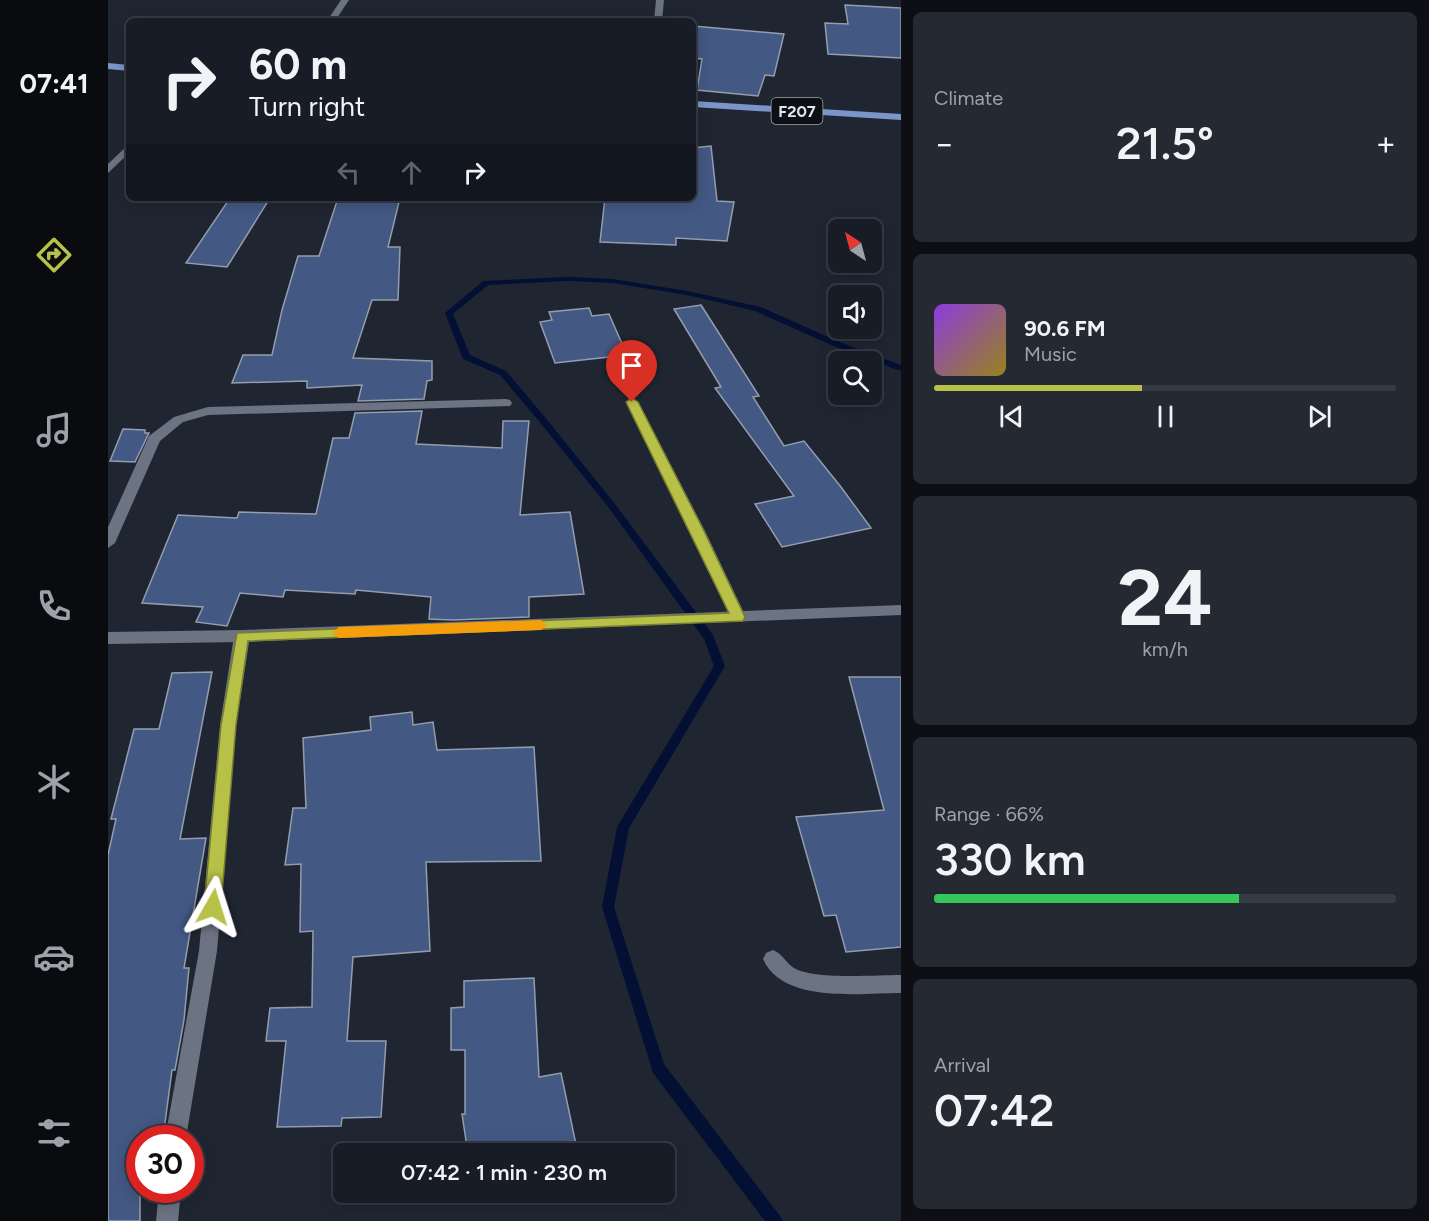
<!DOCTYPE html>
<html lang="en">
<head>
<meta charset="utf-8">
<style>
  :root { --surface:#171c26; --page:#242932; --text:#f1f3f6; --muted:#9ea1a7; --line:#363a43; --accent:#b7c147 }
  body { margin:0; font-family:Figtree,sans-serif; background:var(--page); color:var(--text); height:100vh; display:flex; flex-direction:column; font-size:22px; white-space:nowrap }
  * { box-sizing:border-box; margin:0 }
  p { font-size:20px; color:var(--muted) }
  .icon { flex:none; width:33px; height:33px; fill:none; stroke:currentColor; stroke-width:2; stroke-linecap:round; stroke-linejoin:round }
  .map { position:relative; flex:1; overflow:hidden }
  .sheet { display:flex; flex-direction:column; gap:12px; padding:12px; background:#0d0f15; width:528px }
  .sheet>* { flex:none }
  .guide { position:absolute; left:18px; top:18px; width:570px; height:183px; border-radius:9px; box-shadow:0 3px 15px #0003,0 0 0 2px var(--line); background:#171c26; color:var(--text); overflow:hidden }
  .needle { width:39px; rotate:324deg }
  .tools { position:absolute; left:720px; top:219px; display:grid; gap:12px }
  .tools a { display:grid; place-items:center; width:54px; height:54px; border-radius:9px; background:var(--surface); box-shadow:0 3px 15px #0003,0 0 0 2px var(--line); font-size:30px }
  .speed { position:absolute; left:18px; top:1125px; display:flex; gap:12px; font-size:30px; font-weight:700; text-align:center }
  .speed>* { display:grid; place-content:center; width:78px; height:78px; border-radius:50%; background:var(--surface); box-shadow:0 3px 15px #0003,0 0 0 2px var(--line); line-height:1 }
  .speed .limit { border:9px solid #d22; background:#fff; color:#111 }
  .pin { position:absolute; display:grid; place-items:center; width:51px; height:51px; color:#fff; margin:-62px -26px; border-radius:50% 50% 50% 0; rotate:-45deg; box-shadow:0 0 6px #0007 }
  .pin .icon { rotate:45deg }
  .me { position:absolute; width:66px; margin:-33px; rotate:6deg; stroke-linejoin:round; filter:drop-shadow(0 0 4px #0008) }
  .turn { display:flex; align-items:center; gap:21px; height:126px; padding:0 24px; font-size:27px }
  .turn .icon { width:78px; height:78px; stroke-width:2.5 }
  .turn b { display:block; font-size:42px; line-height:51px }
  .lanes { display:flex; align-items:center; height:57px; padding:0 24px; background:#0003; justify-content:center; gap:30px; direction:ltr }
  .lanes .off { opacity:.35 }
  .big { font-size:45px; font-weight:600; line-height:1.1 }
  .sheet .widget { flex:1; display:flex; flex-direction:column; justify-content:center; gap:9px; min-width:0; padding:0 21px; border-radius:9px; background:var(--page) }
  .sheet .dial { align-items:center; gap:0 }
  .dial b { font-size:78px; line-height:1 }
  .song { display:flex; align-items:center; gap:18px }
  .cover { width:72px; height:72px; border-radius:9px; background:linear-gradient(135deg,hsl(270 70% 55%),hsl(50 70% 35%)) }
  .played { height:6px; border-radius:3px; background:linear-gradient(90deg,var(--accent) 45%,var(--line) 45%) }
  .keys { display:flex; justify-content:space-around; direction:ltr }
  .heat { display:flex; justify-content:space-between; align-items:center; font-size:33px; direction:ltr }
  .charge { height:9px; border-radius:4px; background:linear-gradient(90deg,#34c759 66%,var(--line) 0) }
  .trip { position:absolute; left:225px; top:1143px; width:342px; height:60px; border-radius:9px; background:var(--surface); box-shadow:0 3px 15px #0003,0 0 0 2px var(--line); font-weight:600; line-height:60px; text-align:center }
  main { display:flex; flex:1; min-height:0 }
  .tabs { display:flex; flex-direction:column; width:108px; justify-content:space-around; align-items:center; background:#090b0f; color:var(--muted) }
  .tabs .icon { width:42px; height:42px }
  .tabs .active { color:var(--accent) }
  .tabs b { font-size:27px; color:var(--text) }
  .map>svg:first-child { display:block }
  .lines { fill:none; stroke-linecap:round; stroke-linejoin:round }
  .stream { fill:#031034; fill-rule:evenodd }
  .building { fill:#435883; stroke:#949dac; stroke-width:1.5 }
  .minor { fill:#6c7382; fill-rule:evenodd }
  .tertiary { fill:#6c7382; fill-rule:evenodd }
  .primary { fill:#7b95cb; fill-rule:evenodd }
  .route { fill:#b7c147; stroke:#777d2e; stroke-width:1.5 }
  .slow { fill:#f59e0b }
  .labels { text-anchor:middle; stroke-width:6; stroke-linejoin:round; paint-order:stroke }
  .shield { fill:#0c0f14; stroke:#a2a6ad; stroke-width:1.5 }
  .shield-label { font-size:16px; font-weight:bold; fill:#e2e7ef }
</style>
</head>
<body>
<main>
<nav class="tabs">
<b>07:41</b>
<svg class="icon active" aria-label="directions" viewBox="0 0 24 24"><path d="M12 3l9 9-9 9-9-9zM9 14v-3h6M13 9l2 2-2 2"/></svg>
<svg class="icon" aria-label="music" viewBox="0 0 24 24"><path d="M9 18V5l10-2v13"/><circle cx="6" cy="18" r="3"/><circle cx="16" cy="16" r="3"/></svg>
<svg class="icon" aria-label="phone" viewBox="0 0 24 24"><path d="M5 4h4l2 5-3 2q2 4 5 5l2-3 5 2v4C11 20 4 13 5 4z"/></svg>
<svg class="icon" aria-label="climate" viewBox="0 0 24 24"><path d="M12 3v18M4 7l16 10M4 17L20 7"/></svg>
<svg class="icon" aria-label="car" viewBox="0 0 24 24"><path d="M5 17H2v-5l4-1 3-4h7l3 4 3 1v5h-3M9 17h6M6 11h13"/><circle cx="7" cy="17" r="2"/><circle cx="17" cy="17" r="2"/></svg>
<svg class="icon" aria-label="filters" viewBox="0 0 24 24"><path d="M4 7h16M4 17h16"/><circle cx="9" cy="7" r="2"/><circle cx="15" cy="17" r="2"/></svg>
</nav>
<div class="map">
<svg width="793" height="1221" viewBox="0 0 793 1221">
  <rect width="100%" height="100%" fill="#1f2632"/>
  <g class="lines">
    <path class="stream" d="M460 277 505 279 579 291 653 307 729 341 793 365V371L790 370 723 345 647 311 579 295 505 283 460 281 380 285 345 314 362 355 398 371 436 416 507 504 605 635 617 666 521 828 506 907 556 1064 672 1216 675 1221H657L545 1073 494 907 509 827 606 666 596 639 501 508 430 420 392 375 355 359 337 313 375 281Z"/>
  </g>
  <path class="building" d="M737 5 793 8V58L720 54 717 23 740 24Z
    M585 26 676 34 666 76 657 75 650 96 589 90 594 59 585 58Z
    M603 146 609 201 626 202 619 241 568 238V245L492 242 497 198H585V148Z
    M122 198H162L119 267 78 263Z
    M230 198H292L280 247H292L290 300H264L245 358 324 361V380L319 381 316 399 250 401 254 385 199 388V381L124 383 135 355H164L174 310 190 256H211Z
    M593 305 651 396 645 397 676 446 696 441 733 487 763 528 674 547 647 504 686 496 607 388 613 387 566 309Z
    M481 308 484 316 501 314 519 355 447 363 432 322 444 320 441 312Z
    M314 411 308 444 394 448 395 421H421L412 515 462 512 476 594 421 597V617L345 620 321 619 323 597 248 590 247 594 177 590 175 597 132 593 119 626 88 622 95 607 34 603 70 515 129 518 131 512 208 514 225 438H241L247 413Z
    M15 429 37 430V433H41L27 462 2 461Z
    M104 672 72 839 98 838 76 968H81L76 1020 67 1070H64L55 1138H32V1221H0V855L8 819H3L26 729H51L64 673Z
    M741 677H793V947L738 952 728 915 716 916 688 817 776 810Z
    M304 712 305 725 325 722 329 750 426 747 433 861 318 862 322 951 245 957 239 1041H278L273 1117 234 1118 233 1126 169 1127 178 1041H158L162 1008 204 1007 205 931 192 932 193 864 177 865 185 808H198L195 738 263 730 262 717Z
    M426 978 431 1077 453 1073 470 1154H360L354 1114H357V1050H343V1008L356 1007V981Z"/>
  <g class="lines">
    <path class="minor" d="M233 0H241L227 21H219Z
      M548 0H556L554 21H546Z
      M21 144V153L0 173V164Z
      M524 398 530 402 597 531 638 617 635 621H625L622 617 583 531 518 402Z
      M398 399 402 400 404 403 402 406 100 415 75 422 52 441 7 543 0 548V527L41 436 66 417 100 407Z
      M134 630 139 632 142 636 128 725 109 951 78 1138H57L91 951 112 725 126 636 129 632Z
      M665 950C675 954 678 963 686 968 707 980 767 975 793 975V993C752 993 675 1004 655 959L658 953Z
      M51 1190H73L70 1221H48Z"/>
    <path class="tertiary" d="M793 605V615L134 642 0 644V632L134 630Z"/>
    <path class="primary" d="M0 63 21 65V71L0 69Z
      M585 101 793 114V120L585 107Z"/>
  </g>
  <path class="route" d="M524 398 530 402 596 531 637 617 635 621 140 641 128 725 113 907 111 913 105 915 99 913 96 907 113 725 129 633 621 613 518 402Z"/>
  <path class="slow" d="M433 620 439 625 433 630 231 638 224 633 231 627Z"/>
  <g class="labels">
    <rect class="shield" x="663.5" y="98" width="51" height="26" rx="4.5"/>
    <g class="shield-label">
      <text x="689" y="117">F207</text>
    </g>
  </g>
</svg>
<div class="tools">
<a><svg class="needle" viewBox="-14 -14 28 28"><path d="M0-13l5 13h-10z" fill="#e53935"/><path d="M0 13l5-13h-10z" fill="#9ea1a7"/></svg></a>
<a><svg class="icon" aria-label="sound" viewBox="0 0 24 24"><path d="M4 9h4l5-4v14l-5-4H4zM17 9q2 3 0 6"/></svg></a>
<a><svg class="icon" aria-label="search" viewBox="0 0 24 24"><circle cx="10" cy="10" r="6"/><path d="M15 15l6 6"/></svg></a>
</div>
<div class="speed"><div class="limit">30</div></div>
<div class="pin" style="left:524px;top:402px;background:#d93025"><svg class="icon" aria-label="arrive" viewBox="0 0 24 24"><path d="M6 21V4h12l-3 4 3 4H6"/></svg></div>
<svg class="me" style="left:105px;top:907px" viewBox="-20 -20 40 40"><path d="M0-17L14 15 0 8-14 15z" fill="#b7c147" stroke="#fff" stroke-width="4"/></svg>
<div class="trip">07:42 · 1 min · 230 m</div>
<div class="guide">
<div class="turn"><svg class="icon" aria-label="right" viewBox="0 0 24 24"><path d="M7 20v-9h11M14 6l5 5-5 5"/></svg><div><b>60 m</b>Turn right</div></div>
<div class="lanes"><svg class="icon off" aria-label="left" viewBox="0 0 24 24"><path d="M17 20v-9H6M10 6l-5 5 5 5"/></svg><svg class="icon off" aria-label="ahead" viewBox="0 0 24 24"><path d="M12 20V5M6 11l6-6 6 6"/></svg><svg class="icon" aria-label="right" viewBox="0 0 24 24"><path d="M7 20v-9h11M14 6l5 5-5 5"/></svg></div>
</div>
</div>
<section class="sheet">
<div class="widget"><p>Climate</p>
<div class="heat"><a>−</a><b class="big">21.5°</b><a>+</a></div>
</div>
<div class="widget">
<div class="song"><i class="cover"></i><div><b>90.6 FM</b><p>Music</p></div></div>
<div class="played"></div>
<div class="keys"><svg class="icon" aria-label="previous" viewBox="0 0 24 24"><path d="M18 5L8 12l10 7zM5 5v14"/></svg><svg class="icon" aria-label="pause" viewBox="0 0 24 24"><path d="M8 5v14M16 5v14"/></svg><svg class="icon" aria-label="next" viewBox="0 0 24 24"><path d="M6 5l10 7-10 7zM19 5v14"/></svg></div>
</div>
<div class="widget dial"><b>24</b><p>km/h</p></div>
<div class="widget"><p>Range · 66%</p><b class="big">330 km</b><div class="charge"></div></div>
<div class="widget"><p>Arrival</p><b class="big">07:42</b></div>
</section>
</main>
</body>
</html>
